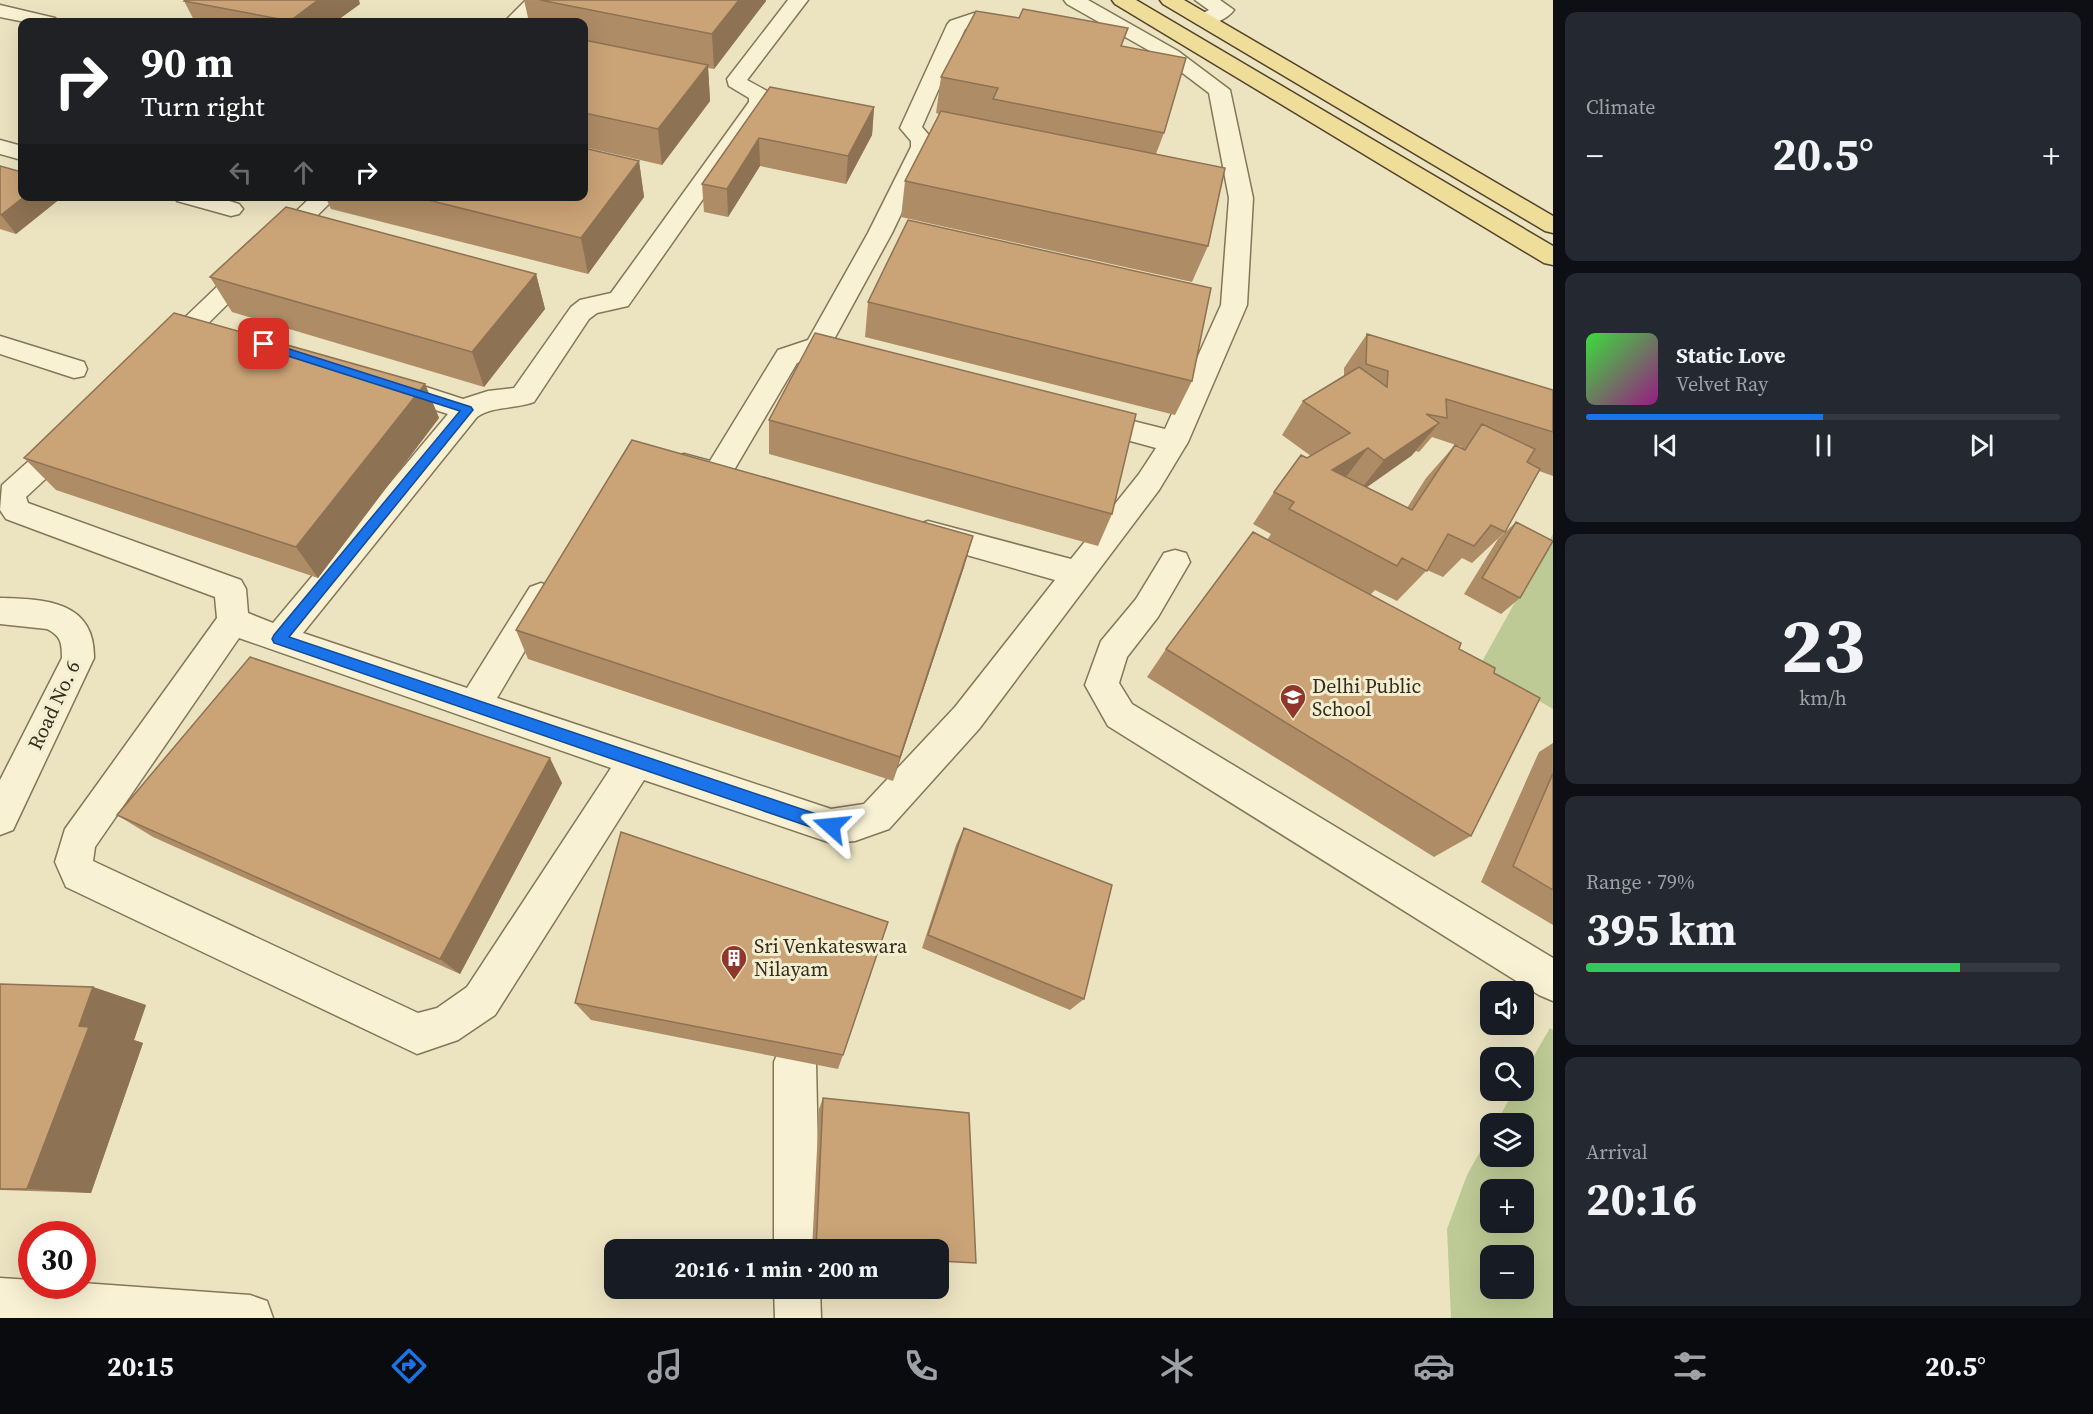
<!DOCTYPE html>
<html lang="en">
<head>
<meta charset="utf-8">
<style>
  :root { --surface:#171b24; --page:#242831; --text:#f1f3f6; --muted:#9ea1a6; --line:#363941; --accent:#1a73e8 }
  body { margin:0; font-family:"Source Serif 4",serif; background:var(--page); color:var(--text); height:100vh; display:flex; flex-direction:column; font-size:22px; white-space:nowrap }
  * { box-sizing:border-box; margin:0 }
  p { font-size:20px; color:var(--muted) }
  .icon { flex:none; width:33px; height:33px; fill:none; stroke:currentColor; stroke-width:2; stroke-linecap:round; stroke-linejoin:round }
  .map { position:relative; flex:1; overflow:hidden }
  .panel { display:flex; flex-direction:column; gap:12px; padding:12px; background:#0d0f14; width:540px }
  .panel>* { flex:none }
  .guide { position:absolute; left:18px; top:18px; width:570px; height:183px; border-radius:12px; box-shadow:0 6px 24px #0002; background:#202124; color:#fff; overflow:hidden }
  .fabs { position:absolute; left:1480px; top:981px; display:grid; gap:12px }
  .fabs a { display:grid; place-items:center; width:54px; height:54px; border-radius:12px; background:var(--surface); box-shadow:0 6px 24px #0002; font-size:30px }
  .speed { position:absolute; left:18px; top:1221px; display:flex; gap:12px; font-size:30px; font-weight:700; text-align:center }
  .speed>* { display:grid; place-content:center; width:78px; height:78px; border-radius:50%; background:var(--surface); box-shadow:0 6px 24px #0002; line-height:1 }
  .speed .limit { border:9px solid #d22; background:#fff; color:#111 }
  .pin { position:absolute; display:grid; place-items:center; width:51px; height:51px; color:#fff; margin:-26px; border-radius:12px; box-shadow:0 3px 9px #0006 }
  .me { position:absolute; width:66px; margin:-33px; rotate:288deg; stroke-linejoin:round; filter:drop-shadow(0 0 4px #0008) }
  .turn { display:flex; align-items:center; gap:21px; height:126px; padding:0 24px; font-size:27px }
  .turn .icon { width:78px; height:78px; stroke-width:2.5 }
  .turn b { display:block; font-size:42px; line-height:51px }
  .lanes { display:flex; align-items:center; height:57px; padding:0 24px; background:#0003; justify-content:center; gap:30px; direction:ltr }
  .lanes .off { opacity:.35 }
  .big { font-size:45px; font-weight:700; line-height:1.1 }
  .panel .tile { flex:1; display:flex; flex-direction:column; justify-content:center; gap:9px; min-width:0; padding:0 21px; border-radius:12px; background:var(--page) }
  .panel .dial { align-items:center; gap:0 }
  .dial b { font-size:78px; line-height:1 }
  .song { display:flex; align-items:center; gap:18px }
  .cover { width:72px; height:72px; border-radius:9px; background:linear-gradient(135deg,hsl(120 70% 55%),hsl(310 70% 35%)) }
  .played { height:6px; border-radius:3px; background:linear-gradient(90deg,var(--accent) 50%,var(--line) 50%) }
  .keys { display:flex; justify-content:space-around; direction:ltr }
  .heat { display:flex; justify-content:space-between; align-items:center; font-size:33px; direction:ltr }
  .charge { height:9px; border-radius:4px; background:linear-gradient(90deg,#34c759 79%,var(--line) 0) }
  .trip { position:absolute; left:604px; top:1239px; width:345px; height:60px; border-radius:12px; background:var(--surface); box-shadow:0 6px 24px #0002; font-weight:700; line-height:60px; text-align:center }
  .menu { display:flex; height:96px; justify-content:space-around; align-items:center; background:#090b0e; color:var(--muted) }
  .menu .icon { width:42px; height:42px }
  .menu .selected { color:var(--accent) }
  .menu b { font-size:27px; color:var(--text) }
  main { display:flex; flex:1; min-height:0 }
  .map>svg:first-child { display:block }
  .green { fill:#beca95; fill-rule:evenodd }
  .lines { fill:none; stroke-linecap:round; stroke-linejoin:round }
  .minor-casing { stroke:#857559; stroke-width:3 }
  .major-casing { stroke:#53432d; stroke-width:3 }
  .minor { fill:#f8f1d3; fill-rule:evenodd }
  .major { fill:#efde99; fill-rule:evenodd }
  .wall { fill:#ae8c66; fill-rule:evenodd }
  .shaded-wall { fill:#8d7253 }
  .building { fill:#caa377; stroke:#8d7253; stroke-width:1.5 }
  .route { fill:#1a73e8; stroke:#114b97; stroke-width:1.5 }
  .labels { text-anchor:middle; stroke-width:6; stroke-linejoin:round; paint-order:stroke }
  .poi-label { font-size:20px; fill:#352b1d; stroke:#f4eed0; text-anchor:start }
  .street-label { font-size:20px; fill:#352b1d; stroke:#f4eed0 }
</style>
</head>
<body>
<main>
<div class="map">
<svg width="1553" height="1318" viewBox="0 0 1553 1318">
  <rect width="100%" height="100%" fill="#ece4c1"/>
  <path class="green" d="M1553 534V709L1479 667Z
    M1550 1028 1553 1030V1318H1451L1447 1229 1467 1175 1491 1132V1156H1524V1124L1496 1123 1514 1091 1524 1090V1073ZM1491 1190H1524V1222H1491ZM1491 1256H1524V1288H1491Z"/>
  <g class="lines">
    <g class="minor-casing">
      <path id="minor" d="M526 0H547L524 22H504Z
        M788 0H808L747 80 767 91 771 102 628 306 597 313 589 319 534 402C515 409 492 406 477 417L303 633 467 688 530 587 541 583 552 587 557 596 497 698 831 809 864 804 955 707 1055 580 917 541 913 533 917 525 928 521 1071 559 1139 474 1156 448 1079 427 1075 420 1079 413 1089 410 1165 429 1221 305 1229 198 1209 93 1164 59 1067 4 1064 0H1088L1178 51 1230 90 1253 198 1247 305 1188 442 1159 490 979 729 889 829 855 841 831 843 644 780 495 1015 458 1040 417 1054 66 887 55 862 65 829 217 618 215 597 6 519 0 510 2 485 60 433 70 430 80 433 84 440 80 447 26 497 28 503 241 580 246 589 248 613 273 623 448 414 379 392 375 385 379 378 389 375 463 399 488 391 514 388 571 307 580 300 611 293 749 102V98L729 86 727 79ZM239 638 611 768 467 987 437 1008 418 1013 93 861 95 847Z
        M1195 0H1220L1234 10C1227 20 1209 27 1197 24L1194 20 1197 16 1209 10Z
        M0 5 55 18 58 22H25L0 17Z
        M974 13 1023 23 1026 27 1023 31C1003 36 985 22 965 29L922 127 933 140V147L892 233 826 354 797 363 727 482 717 485 674 473 670 465 674 457 684 454 710 461 778 350 808 340 868 233 911 147V141L900 128 947 25 950 21Z
        M0 140 22 146V160L0 154Z
        M174 196H213L239 204 243 209 239 214 231 216 177 201Z
        M312 196H337L174 357 165 360 156 357 152 351 156 345Z
        M0 336 84 362 87 369 84 376 74 378 0 354Z
        M1175 550 1186 553 1190 562 1158 617 1127 657 1119 683 1132 704 1553 958V1001L1539 995 1108 726 1085 685 1101 641 1136 599 1164 553Z
        M0 598C45 599 95 601 94 658L13 830 0 835V780L62 658C62 643 61 636 47 629L0 624Z
        M795 1041 810 1047 816 1062 820 1250H774V1062L780 1047Z
        M0 1278 32 1280V1286H82V1283L250 1295 267 1301 273 1318H0Z
        M774 1288H820L821 1318H775Z"/>
    </g>
    <g class="major-casing">
      <path id="major" d="M1112 0H1136L1553 246V265L1544 263 1115 4Z
        M1160 0H1184L1553 216V233L1545 231 1163 4Z"/>
    </g>
    <use href="#minor" class="minor"/>
    <use href="#major" class="major"/>
  </g>
  <path class="wall" d="M524 0H766V1L714 69 708 68 710 101 662 165 584 147V22H529Z
    M184 1 360 4 335 22H195Z
    M1123 46 1164 133 1156 154 1208 246 1192 282 901 217 905 181 939 114 936 113 941 77Z
    M770 87 874 107 872 135 846 184 760 166 728 217 704 212 702 184Z
    M639 161 644 197 588 274 331 209 325 196H584Z
    M0 166 22 196H60L61 198 16 234 0 229Z
    M536 274 545 309 484 387 232 312 210 277Z
    M868 302 1192 381 1175 415 865 337Z
    M1367 334 1553 390V476L1539 471 1505 532 1472 563 1462 558 1443 577 1427 570 1397 601 1375 590 1370 595 1459 649 1494 673 1471 836 1434 857 1147 677 1166 649 1267 540 1271 534 1253 524 1274 492 1307 458 1311 456 1282 435 1303 401 1344 376V368ZM1432 437 1462 447 1461 448 1455 445 1426 478 1407 508 1366 488 1411 456 1416 451 1419 452Z
    M425 384 439 418 318 578 56 490 24 458Z
    M769 420 1112 514 1098 546 769 454Z
    M1516 522 1520 598 1501 614 1464 594 1498 539Z
    M973 536 964 567 893 781 528 659 516 630Z
    M1553 743V925L1481 882 1539 752Z
    M562 783 460 974 153 837 117 815Z
    M964 828 1084 999 1070 1010 922 948 956 845Z
    M0 984 93 987 146 1005 134 1040 143 1043 91 1193 0 1190Z
    M575 1003 843 1055 838 1069 591 1020Z
    M823 1098 939 1250H812L819 1109Z"/>
  <path class="shaded-wall" d="M318 0H359L360 4 335 22H291L290 21Z
    M739 0H766V1L714 69 712 34Z
    M708 65 710 101 662 165 658 129Z
    M874 107 872 135 846 184 848 156Z
    M759 138 760 166 728 217 727 189Z
    M639 161 644 197 588 274 581 238Z
    M25 196H60L61 198 16 234 1 215Z
    M536 274 545 309 484 387 472 352Z
    M425 384 439 418 318 578 296 547Z
    M1439 423 1411 456 1358 493 1384 460Z
    M1368 448 1343 481 1332 470Z
    M973 536 964 567 893 781 900 757Z
    M550 758 562 783 460 974 440 959Z
    M93 987 146 1005 134 1040 143 1043 91 1193 27 1189 79 1026Z"/>
  <path class="building" d="M185 0H318L290 21 184 1Z
    M540 0H739L712 34Z
    M1023 9 1128 28 1121 46 1186 58 1164 133 993 99 998 88 941 77 976 11 1019 18Z
    M484 19 499 22H480Z
    M584 40 708 65 658 129 584 113Z
    M770 87 874 107 848 156 759 138 727 189 702 184Z
    M941 111 1225 168 1208 246 905 181Z
    M584 148 639 161 581 238 412 196H584Z
    M0 166 22 172V196H25L1 215 0 214Z
    M286 207 536 274 472 352 210 277Z
    M908 220 1211 288 1192 381 868 302Z
    M174 313 425 384 296 547 24 458Z
    M815 333 1136 414 1112 514 769 420Z
    M1367 334 1553 390V432L1446 399 1447 418 1426 414 1439 423 1384 460 1368 448 1332 470 1412 510 1455 445 1465 450 1482 424 1535 449 1527 462 1540 469 1505 532 1491 525 1474 546 1448 534 1427 571 1402 558 1397 566 1289 509 1294 502 1274 492 1301 455 1307 458 1350 433 1303 401 1359 367 1387 387 1388 371 1366 364Z
    M632 440 973 536 900 757 516 630Z
    M1516 522 1553 541 1520 598 1482 578Z
    M1253 532 1461 643 1459 649 1495 668 1494 673 1540 698 1471 836 1166 649Z
    M250 657 550 758 440 959 117 815Z
    M1553 773V890L1513 866Z
    M964 828 1112 885 1084 999 928 935Z
    M621 832 888 922 843 1055 575 1003Z
    M0 984 93 987 79 1026 89 1027 27 1189H0Z
    M823 1098 969 1113 976 1263 939 1261V1250H816Z"/>
  <path class="route" d="M264 341 471 407 473 410 289 637 831 819 836 821 839 826 836 831 831 834 274 643 272 639 274 635 460 411 260 347 258 344Z"/>
  <defs>
    <g id="school-pin" transform="scale(1.35)"><path d="M0 17L-7.5 6A9.5 9.5 0 1 1 7.5 6Z" fill="#92362b" stroke="#f4eed0"/><path d="M0-5L7-2L0 1L-7-2ZM-4 1L0 2.5L4 1V4Q0 6-4 4Z" fill="#fff"/></g>
    <g id="building-pin" transform="scale(1.35)"><path d="M0 17L-7.5 6A9.5 9.5 0 1 1 7.5 6Z" fill="#92362b" stroke="#f4eed0"/><path d="M-4-6H4V6H1V3H-1V6H-4ZM-2.5-4.3h1.7v1.8h-1.7ZM.8-4.3h1.7v1.8H.8ZM-2.5-1h1.7V.8h-1.7ZM.8-1h1.7V.8H.8Z" fill="#fff"/></g>
  </defs>
  <g fill-rule="evenodd">
    <use href="#school-pin" x="1293" y="697"/>
    <use href="#building-pin" x="734" y="958"/>
  </g>
  <g class="labels">
    <g class="poi-label">
      <text x="1312" y="693">Delhi Public<tspan x="1312" dy="23">School</tspan></text>
      <text x="754" y="953">Sri Venkateswara<tspan x="754" dy="23">Nilayam</tspan></text>
    </g>
    <g class="street-label">
      <text transform="translate(54 705) rotate(-65)" y="7">Road No. 6</text>
    </g>
  </g>
</svg>
<div class="fabs">
<a><svg class="icon" aria-label="sound" viewBox="0 0 24 24"><path d="M4 9h4l5-4v14l-5-4H4zM17 9q2 3 0 6"/></svg></a>
<a><svg class="icon" aria-label="search" viewBox="0 0 24 24"><circle cx="10" cy="10" r="6"/><path d="M15 15l6 6"/></svg></a>
<a><svg class="icon" aria-label="layers" viewBox="0 0 24 24"><path d="M12 4l9 5-9 5-9-5zM3 14l9 5 9-5"/></svg></a>
<a>+</a>
<a>−</a>
</div>
<div class="speed"><div class="limit">30</div></div>
<div class="pin" style="left:264px;top:344px;background:#d93025"><svg class="icon" aria-label="arrive" viewBox="0 0 24 24"><path d="M6 21V4h12l-3 4 3 4H6"/></svg></div>
<svg class="me" style="left:831px;top:826px" viewBox="-20 -20 40 40"><path d="M0-17L14 15 0 8-14 15z" fill="#1a73e8" stroke="#fff" stroke-width="4"/></svg>
<div class="trip">20:16 · 1 min · 200 m</div>
<div class="guide">
<div class="turn"><svg class="icon" aria-label="right" viewBox="0 0 24 24"><path d="M7 20v-9h11M14 6l5 5-5 5"/></svg><div><b>90 m</b>Turn right</div></div>
<div class="lanes"><svg class="icon off" aria-label="left" viewBox="0 0 24 24"><path d="M17 20v-9H6M10 6l-5 5 5 5"/></svg><svg class="icon off" aria-label="ahead" viewBox="0 0 24 24"><path d="M12 20V5M6 11l6-6 6 6"/></svg><svg class="icon" aria-label="right" viewBox="0 0 24 24"><path d="M7 20v-9h11M14 6l5 5-5 5"/></svg></div>
</div>
</div>
<section class="panel">
<div class="tile"><p>Climate</p>
<div class="heat"><a>−</a><b class="big">20.5°</b><a>+</a></div>
</div>
<div class="tile">
<div class="song"><i class="cover"></i><div><b>Static Love</b><p>Velvet Ray</p></div></div>
<div class="played"></div>
<div class="keys"><svg class="icon" aria-label="previous" viewBox="0 0 24 24"><path d="M18 5L8 12l10 7zM5 5v14"/></svg><svg class="icon" aria-label="pause" viewBox="0 0 24 24"><path d="M8 5v14M16 5v14"/></svg><svg class="icon" aria-label="next" viewBox="0 0 24 24"><path d="M6 5l10 7-10 7zM19 5v14"/></svg></div>
</div>
<div class="tile dial"><b>23</b><p>km/h</p></div>
<div class="tile"><p>Range · 79%</p><b class="big">395 km</b><div class="charge"></div></div>
<div class="tile"><p>Arrival</p><b class="big">20:16</b></div>
</section>
</main>
<nav class="menu">
<b>20:15</b>
<svg class="icon selected" aria-label="directions" viewBox="0 0 24 24"><path d="M12 3l9 9-9 9-9-9zM9 14v-3h6M13 9l2 2-2 2"/></svg>
<svg class="icon" aria-label="music" viewBox="0 0 24 24"><path d="M9 18V5l10-2v13"/><circle cx="6" cy="18" r="3"/><circle cx="16" cy="16" r="3"/></svg>
<svg class="icon" aria-label="phone" viewBox="0 0 24 24"><path d="M5 4h4l2 5-3 2q2 4 5 5l2-3 5 2v4C11 20 4 13 5 4z"/></svg>
<svg class="icon" aria-label="climate" viewBox="0 0 24 24"><path d="M12 3v18M4 7l16 10M4 17L20 7"/></svg>
<svg class="icon" aria-label="car" viewBox="0 0 24 24"><path d="M5 17H2v-5l4-1 3-4h7l3 4 3 1v5h-3M9 17h6M6 11h13"/><circle cx="7" cy="17" r="2"/><circle cx="17" cy="17" r="2"/></svg>
<svg class="icon" aria-label="filters" viewBox="0 0 24 24"><path d="M4 7h16M4 17h16"/><circle cx="9" cy="7" r="2"/><circle cx="15" cy="17" r="2"/></svg>
<b>20.5°</b>
</nav>
</body>
</html>
